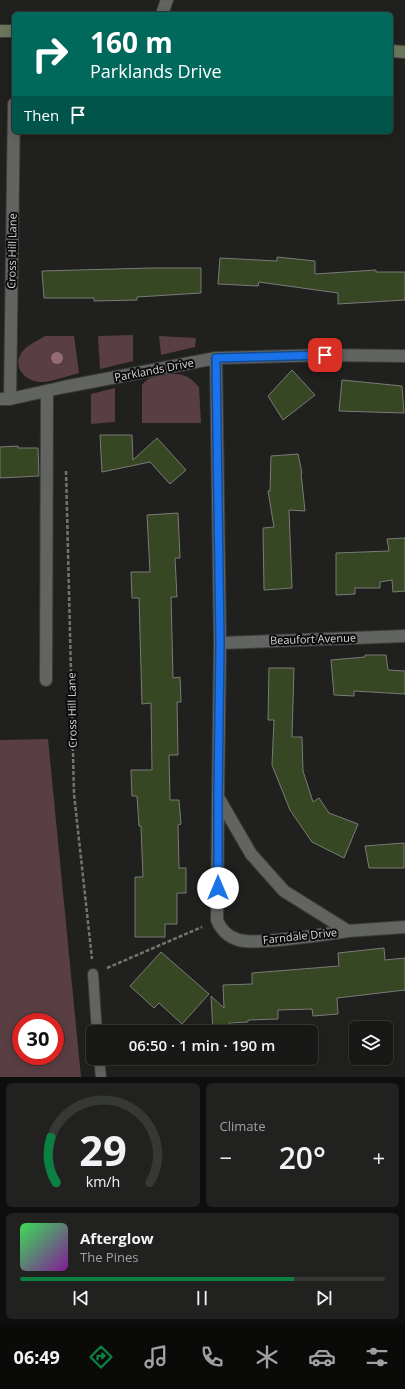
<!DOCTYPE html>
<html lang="en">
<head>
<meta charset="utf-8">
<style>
  :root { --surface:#181917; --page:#212220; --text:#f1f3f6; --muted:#9fa0a1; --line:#363836; --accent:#0b8043 }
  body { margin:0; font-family:"Open Sans",sans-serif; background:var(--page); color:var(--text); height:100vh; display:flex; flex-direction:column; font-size:15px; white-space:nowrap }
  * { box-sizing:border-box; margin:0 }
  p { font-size:13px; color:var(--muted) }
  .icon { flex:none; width:22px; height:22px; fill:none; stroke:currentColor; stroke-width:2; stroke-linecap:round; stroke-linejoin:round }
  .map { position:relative; height:1077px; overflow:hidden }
  .sheet { display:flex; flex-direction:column; gap:6px; padding:6px; background:#0d0e0d; flex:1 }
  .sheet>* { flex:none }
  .hud { position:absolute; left:12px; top:12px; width:381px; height:122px; border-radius:6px; box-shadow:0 2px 10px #0003,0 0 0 1px var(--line); background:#00695c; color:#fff; overflow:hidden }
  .buttons { position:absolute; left:349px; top:1021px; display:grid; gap:8px }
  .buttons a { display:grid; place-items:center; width:44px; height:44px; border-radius:6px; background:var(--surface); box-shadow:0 2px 10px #0003,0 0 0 1px var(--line); font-size:20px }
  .speed { position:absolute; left:12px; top:1013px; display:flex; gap:8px; font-size:20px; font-weight:700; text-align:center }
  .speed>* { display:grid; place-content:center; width:52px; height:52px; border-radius:50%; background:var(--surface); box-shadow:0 2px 10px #0003,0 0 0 1px var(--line); line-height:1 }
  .speed .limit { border:6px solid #d22; background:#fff; color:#111 }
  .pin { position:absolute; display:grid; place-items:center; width:34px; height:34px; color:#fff; margin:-17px; border-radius:8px; box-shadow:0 2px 6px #0006 }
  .me { position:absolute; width:44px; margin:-22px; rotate:0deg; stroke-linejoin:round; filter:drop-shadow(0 0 3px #0008) }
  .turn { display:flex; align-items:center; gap:14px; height:84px; padding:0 12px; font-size:18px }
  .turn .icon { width:52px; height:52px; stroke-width:2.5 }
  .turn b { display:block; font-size:28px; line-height:34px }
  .then { display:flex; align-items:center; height:38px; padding:0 12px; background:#0003; gap:8px; font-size:15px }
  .big { font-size:30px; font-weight:600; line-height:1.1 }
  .sheet .widget { flex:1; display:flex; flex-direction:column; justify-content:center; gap:6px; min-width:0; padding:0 14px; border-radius:6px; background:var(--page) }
  .sheet .dial { align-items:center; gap:0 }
  .dial svg { height:104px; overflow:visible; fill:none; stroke:var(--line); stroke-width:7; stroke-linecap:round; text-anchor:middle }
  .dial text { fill:var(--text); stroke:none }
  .song { display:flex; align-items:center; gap:12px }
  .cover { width:48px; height:48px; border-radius:6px; background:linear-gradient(135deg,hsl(130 70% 55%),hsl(290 70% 35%)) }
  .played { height:4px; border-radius:2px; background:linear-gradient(90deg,var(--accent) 75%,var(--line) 75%) }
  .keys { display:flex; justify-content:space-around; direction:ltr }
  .heat { display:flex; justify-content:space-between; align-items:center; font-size:22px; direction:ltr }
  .sheet .tiles { flex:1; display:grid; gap:6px; grid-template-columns:1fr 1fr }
  .widget:last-child { grid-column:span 2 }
  .trip { position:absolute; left:86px; top:1025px; width:232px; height:40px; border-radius:6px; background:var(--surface); box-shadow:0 2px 10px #0003,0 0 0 1px var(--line); font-weight:600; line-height:40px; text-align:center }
  .menu { display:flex; height:64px; justify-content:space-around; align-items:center; background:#0a0a09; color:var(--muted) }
  .menu .icon { width:28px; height:28px }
  .menu .selected { color:var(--accent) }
  .menu b { font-size:18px; color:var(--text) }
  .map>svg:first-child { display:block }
  .green { fill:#593f44; fill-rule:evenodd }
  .building { fill:#374723; stroke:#797b78 }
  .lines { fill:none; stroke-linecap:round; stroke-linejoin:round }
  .lane-casing { stroke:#3b3c3a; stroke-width:12 }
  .street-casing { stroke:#3b3c3a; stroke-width:14 }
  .secondary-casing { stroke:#3b3c3a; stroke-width:14 }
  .path { stroke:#737472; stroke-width:2.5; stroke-dasharray:4 2; stroke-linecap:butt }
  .lane { stroke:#626461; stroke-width:10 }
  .street { stroke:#626461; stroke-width:12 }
  .secondary { stroke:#6b775d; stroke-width:12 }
  .tree { fill:#956b74 }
  .route-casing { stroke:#114b97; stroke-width:10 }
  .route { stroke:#1a73e8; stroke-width:7 }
  .labels { text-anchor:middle; stroke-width:4; stroke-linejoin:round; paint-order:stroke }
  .street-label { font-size:11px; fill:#d7d8d6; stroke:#0a0b0a }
</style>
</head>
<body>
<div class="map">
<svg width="405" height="1077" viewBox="0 0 405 1077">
  <rect width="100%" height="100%" fill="#20211f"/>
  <path class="green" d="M133 335V361L100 369 98 336Z
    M45 336H74L79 373C70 375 48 383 40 382 24 381 12 366 22 352 27 345 39 340 45 336Z
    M159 336 196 338 195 347 161 355Z
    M167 374C184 374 188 375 199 387L201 423H142V385C149 377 156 375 167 374Z
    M115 388V422L91 424V394Z
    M48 739 81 1077H0V740ZM21 1022H55V1056H21Z"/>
  <path class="building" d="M277 257 315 261V274L376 270V272H405V300L338 304V293L259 282 258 286 218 284 220 258 277 261Z
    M151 268H201V293L137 297V300L94 301V298H44L42 271Z
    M292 370 315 395 283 420 268 396Z
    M342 380 402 386 404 413 339 411Z
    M100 435H132L133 460 157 438 186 470 170 484 150 462 102 472Z
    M18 446V448H38L39 476 0 478V447Z
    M298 454 302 473H301L305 511 289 510 292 588 264 590 263 528 274 527 268 491H270L271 456Z
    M178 513 180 558H175L177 597H171L173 678 180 677 181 702H177L178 755H169L170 800H179L181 824 178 825 179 868H186V893H177V924H165V937H135V877H143L141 826H139L137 796H132L131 770H152L151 703 142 704 139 598H132L131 572H150L147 515Z
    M405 538V591L393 592 392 580 380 582V588H355V594L336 595V553L389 551 387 539Z
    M365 655H386L388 670 405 671V694L354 691V696L334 695 331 660 365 657Z
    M269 668H294L292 737H302L303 771 313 802 319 798 329 813 358 824 344 858 312 842 290 810 272 765 274 720H268Z
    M404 843V868H369L365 846Z
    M384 948 385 960 405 958V990L337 998 338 1014 313 1016 312 1009 278 1010V1019L248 1020V1022L229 1023 230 1032H213L211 996 224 1008 223 985 252 984V973L339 966 338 953Z
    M161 952 209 994 182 1024 159 1003 154 1008 130 986Z"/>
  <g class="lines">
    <g class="lane-casing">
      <path id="lane" d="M93 974 97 1032
        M99 1058 101 1077"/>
    </g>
    <g class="street-casing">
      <path id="street" d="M162 14 167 0
        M216 358 220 643 218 797 251 854 284 891 348 931 405 927
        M0 399H10L64 387 216 358 325 355 405 356
        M10 399 14 104
        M220 643 405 636
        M46 680 47 391
        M218 798 217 920C220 928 227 936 236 939 245 943 257 941 266 941 294 939 321 935 348 931"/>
    </g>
    <g class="secondary-casing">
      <path id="secondary" d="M0 31H14
        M391 51 405 52"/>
    </g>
    <path class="path" d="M66 471 74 794 92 959
      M107 968 202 927"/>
    <use href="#lane" class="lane"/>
    <use href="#street" class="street"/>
    <use href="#secondary" class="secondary"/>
  </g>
  <circle class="tree" cx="57" cy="358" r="6"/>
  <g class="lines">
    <g class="route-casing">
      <path id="route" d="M218 888V796L220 643 216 358 325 355"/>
    </g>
    <use href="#route" class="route"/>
  </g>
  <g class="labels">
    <g class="street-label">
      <text transform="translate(12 251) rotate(-89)" y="4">Cross Hill Lane</text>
      <text transform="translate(154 370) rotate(-11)" y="4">Parklands Drive</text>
      <text transform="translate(313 639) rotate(-2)" y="4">Beaufort Avenue</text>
      <text transform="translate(72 710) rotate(-91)" y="4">Cross Hill Lane</text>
      <text transform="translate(300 936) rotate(-6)" y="4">Farndale Drive</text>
    </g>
  </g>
</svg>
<div class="buttons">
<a><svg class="icon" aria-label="layers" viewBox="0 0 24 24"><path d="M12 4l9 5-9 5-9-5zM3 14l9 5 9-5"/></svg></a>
</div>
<div class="speed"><div class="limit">30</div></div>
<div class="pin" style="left:325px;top:355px;background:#d93025"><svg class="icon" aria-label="arrive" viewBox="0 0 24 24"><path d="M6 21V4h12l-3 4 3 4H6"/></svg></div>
<svg class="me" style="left:218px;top:888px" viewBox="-20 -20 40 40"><circle r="19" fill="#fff"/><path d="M0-13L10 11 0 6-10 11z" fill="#1a73e8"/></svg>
<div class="trip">06:50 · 1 min · 190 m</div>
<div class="hud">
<div class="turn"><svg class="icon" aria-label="right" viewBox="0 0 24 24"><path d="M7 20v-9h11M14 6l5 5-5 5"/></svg><div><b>160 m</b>Parklands Drive</div></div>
<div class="then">Then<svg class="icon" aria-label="arrive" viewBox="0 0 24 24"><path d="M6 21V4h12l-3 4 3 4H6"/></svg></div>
</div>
</div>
<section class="sheet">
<div class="tiles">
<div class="widget dial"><svg viewBox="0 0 100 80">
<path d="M14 69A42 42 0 1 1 86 69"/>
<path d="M14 69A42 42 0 0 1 10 34" stroke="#0b8043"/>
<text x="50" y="56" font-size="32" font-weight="700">29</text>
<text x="50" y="72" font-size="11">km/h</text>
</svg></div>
<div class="widget"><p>Climate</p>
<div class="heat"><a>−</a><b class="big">20°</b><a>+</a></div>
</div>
<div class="widget">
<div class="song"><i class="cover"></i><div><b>Afterglow</b><p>The Pines</p></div></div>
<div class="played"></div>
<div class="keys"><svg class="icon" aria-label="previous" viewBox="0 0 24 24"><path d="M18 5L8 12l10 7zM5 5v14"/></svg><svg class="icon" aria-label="pause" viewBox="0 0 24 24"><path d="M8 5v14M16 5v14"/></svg><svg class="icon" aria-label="next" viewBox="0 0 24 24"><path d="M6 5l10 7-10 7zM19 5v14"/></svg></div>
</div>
</div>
</section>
<nav class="menu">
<b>06:49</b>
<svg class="icon selected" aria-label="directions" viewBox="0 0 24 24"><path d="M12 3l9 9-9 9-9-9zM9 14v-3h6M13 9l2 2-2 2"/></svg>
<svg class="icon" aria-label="music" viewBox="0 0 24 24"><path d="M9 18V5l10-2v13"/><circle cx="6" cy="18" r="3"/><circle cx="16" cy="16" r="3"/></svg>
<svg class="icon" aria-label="phone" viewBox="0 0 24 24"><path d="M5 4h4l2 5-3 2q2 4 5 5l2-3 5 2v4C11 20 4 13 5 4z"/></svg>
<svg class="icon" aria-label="climate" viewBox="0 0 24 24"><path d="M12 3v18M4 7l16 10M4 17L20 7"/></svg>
<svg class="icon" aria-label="car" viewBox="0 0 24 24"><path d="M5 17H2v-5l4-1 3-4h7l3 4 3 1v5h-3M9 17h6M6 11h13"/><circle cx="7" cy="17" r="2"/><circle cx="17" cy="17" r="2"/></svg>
<svg class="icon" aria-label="filters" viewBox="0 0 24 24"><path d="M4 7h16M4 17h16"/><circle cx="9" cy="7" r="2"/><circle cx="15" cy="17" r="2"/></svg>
</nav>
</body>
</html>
